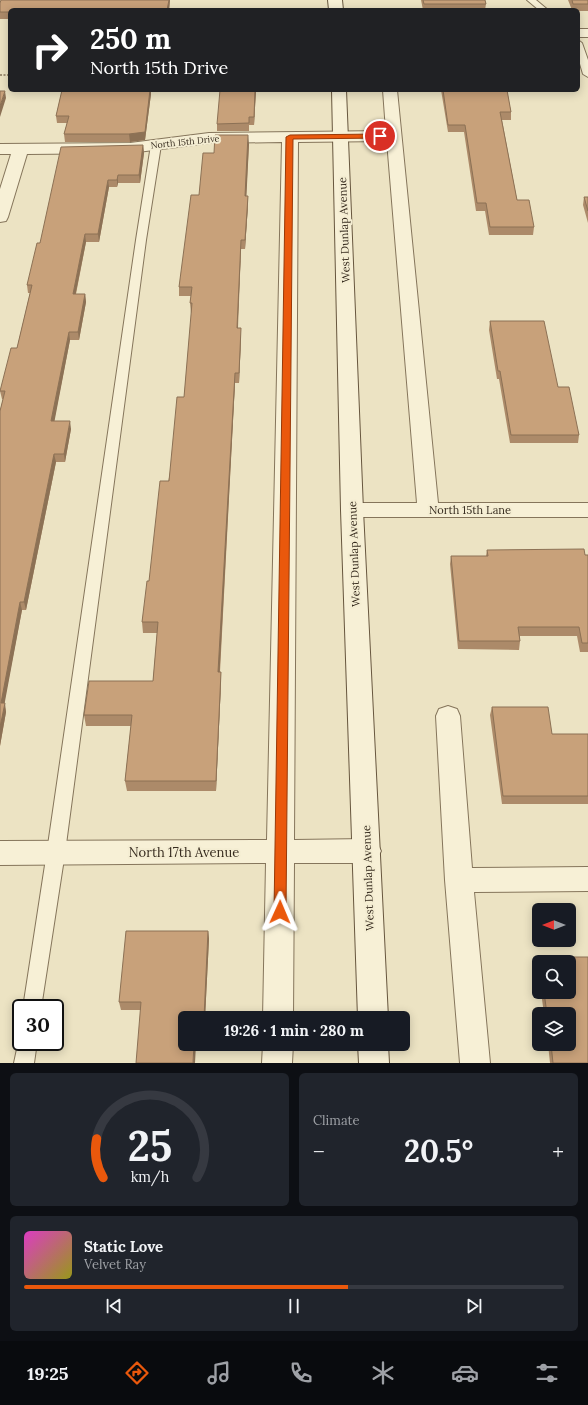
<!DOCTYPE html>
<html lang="en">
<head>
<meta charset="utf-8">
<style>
  :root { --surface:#171b24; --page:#20242c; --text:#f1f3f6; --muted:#9ea1a6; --line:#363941; --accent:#ea580c }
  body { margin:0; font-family:Lora,serif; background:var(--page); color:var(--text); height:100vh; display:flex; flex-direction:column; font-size:15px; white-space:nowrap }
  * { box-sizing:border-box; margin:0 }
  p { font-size:13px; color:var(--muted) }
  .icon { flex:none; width:22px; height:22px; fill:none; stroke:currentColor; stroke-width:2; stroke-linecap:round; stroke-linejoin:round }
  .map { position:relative; height:1063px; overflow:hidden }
  .side { display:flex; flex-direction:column; gap:10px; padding:10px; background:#0d0f14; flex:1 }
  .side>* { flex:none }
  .guide { position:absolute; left:8px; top:8px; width:572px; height:84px; border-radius:6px; box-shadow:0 2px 10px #0003; background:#202124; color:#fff; overflow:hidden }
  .needle { width:26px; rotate:270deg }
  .tools { position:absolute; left:532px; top:903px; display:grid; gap:8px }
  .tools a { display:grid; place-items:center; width:44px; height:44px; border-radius:6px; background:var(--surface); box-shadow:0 2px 10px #0003; font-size:20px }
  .speed { position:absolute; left:12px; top:999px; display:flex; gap:8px; font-size:20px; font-weight:700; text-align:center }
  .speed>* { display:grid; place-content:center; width:52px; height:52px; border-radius:50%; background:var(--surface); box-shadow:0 2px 10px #0003; line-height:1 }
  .speed .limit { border:2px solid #111; border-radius:6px; background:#fff; color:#111 }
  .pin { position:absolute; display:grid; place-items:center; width:34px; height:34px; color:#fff; margin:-17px; border:2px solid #fff; border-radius:50%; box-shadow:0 1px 4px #0007 }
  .me { position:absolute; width:44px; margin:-22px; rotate:1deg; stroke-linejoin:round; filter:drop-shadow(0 0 3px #0008) }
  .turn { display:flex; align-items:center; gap:14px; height:84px; padding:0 16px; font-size:18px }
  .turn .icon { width:52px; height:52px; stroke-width:2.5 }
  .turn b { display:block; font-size:28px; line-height:34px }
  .big { font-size:30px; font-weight:800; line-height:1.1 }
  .side .card { flex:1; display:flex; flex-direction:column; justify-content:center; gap:6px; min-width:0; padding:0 14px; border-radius:6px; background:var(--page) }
  .side .dial { align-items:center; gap:0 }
  .dial svg { height:104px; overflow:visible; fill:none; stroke:var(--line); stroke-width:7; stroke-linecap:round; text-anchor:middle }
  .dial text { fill:var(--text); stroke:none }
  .song { display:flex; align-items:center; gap:12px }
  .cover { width:48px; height:48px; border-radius:6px; background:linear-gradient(135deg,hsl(310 70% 55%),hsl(60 70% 35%)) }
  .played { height:4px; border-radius:2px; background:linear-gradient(90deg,var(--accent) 60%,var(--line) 60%) }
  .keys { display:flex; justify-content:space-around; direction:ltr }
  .heat { display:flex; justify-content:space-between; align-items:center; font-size:22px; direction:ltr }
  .side .tiles { flex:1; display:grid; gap:10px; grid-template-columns:1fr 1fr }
  .card:last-child { grid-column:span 2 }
  .trip { position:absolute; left:178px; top:1011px; width:232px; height:40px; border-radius:6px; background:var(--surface); box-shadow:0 2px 10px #0003; font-weight:800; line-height:40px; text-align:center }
  .dock { display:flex; height:64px; justify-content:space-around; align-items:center; background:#090b0e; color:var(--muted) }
  .dock .icon { width:28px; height:28px }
  .dock .selected { color:var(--accent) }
  .dock b { font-size:18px; color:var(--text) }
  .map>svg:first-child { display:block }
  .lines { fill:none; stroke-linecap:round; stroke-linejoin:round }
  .service-casing { stroke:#85755b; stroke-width:2 }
  .minor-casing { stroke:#85755b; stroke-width:2 }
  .tertiary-casing { stroke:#85755b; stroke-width:2 }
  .secondary-casing { stroke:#67563e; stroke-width:2 }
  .path { stroke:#85755b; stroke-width:1.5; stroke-dasharray:2 1.5; stroke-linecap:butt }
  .service { fill:#f7f0d6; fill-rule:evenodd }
  .minor { fill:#f7f0d6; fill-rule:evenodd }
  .tertiary { fill:#f7f0d6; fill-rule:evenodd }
  .secondary { fill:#f7f0d6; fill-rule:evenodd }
  .wall { fill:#ac8a69 }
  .shaded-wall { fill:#8c7155 }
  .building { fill:#c8a17a; stroke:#8c7155 }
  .route { fill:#ea580c; stroke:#983908 }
  .labels { text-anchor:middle; stroke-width:4; stroke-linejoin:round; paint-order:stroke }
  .far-street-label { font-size:9px; fill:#362b1e; stroke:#f4edd2 }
  .street-label { font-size:11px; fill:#362b1e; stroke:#f4edd2 }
  .near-street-label { font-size:13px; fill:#362b1e; stroke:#f4edd2 }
</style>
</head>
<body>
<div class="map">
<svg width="588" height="1063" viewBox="0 0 588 1063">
  <rect width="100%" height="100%" fill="#ece3c3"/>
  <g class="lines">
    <g class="service-casing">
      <path id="service" d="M527 0H536L548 10H539Z
        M578 40 582 43 588 60V77L583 74 578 57Z
        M156 142 161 145 146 240 65 852 41 1008H23L47 852 136 240 151 145Z
        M20 1035 21 1042H37L34 1063H14Z"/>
    </g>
    <g class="minor-casing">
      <path id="minor" d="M383 90H397L438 503H588V517H352L344 515 341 510 344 505 352 503H417L387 141 298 142 294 840 367 839 377 843 381 851 377 859 367 863H294L293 1018H263L266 863 0 865V841L267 840 282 142 209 143 130 153 27 154 8 217 6 221 0 222V189L11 154H0V144L130 143 209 133 386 131Z
        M448 706 457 709 460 716 472 868 588 867V891L474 892 490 1063H460L445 880 436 716 439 709Z
        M263 1044H293L292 1063H262Z"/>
    </g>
    <g class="tertiary-casing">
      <path id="tertiary" d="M578 29H588V37H578Z"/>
    </g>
    <g class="secondary-casing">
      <path id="secondary" d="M328 0H342L343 10H329Z
        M332 90H346L363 510 388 1018H358L341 510Z
        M358 1044H388L389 1063H359Z"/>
    </g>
    <path class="path" d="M0 75H10"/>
    <use href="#service" class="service"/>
    <use href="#minor" class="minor"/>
    <use href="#tertiary" class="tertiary"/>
    <use href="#secondary" class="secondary"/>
  </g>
  <path class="wall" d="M1 0H170L169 10H10V19H0V3Z
    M421 0H485L486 4 485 10H423Z
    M568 0H588V11H578V10H572Z
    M62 90H151V94L145 140 130 142H65L64 134 67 123H57L56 116Z
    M256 90 254 125H249V131H217V124Z
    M441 90H507L511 112V120H502L517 200 534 227 533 235H489L485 211H476L464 132H448Z
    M249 144 246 196H248V205L245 249H241L238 328 241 338 239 383H235L220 672H221V683L216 791H127L125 781 131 726H86L84 715 153 681 157 633H143L142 622 184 397 192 313H191L190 303 191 296H179V287L199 195 214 153Z
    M143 145 144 153 140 183H118L117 187H109L99 242H86L76 294H85L86 302 79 340H70L54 421 71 429 65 462H56L26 610H22L4 703 6 712 0 746V411L3 399H2L0 391 17 348 30 293H28L27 285 40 243Z
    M584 197H588V223L583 205Z
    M490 321 558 387 579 435 578 443H510L499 379H497L489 330Z
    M487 550 588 555V652H580L577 636H520V641L519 650 458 649 450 564 451 556H486Z
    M492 707 552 734H588V804H502L490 715Z
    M208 931 209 939 205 1018H185L140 1010H121L119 1002Z
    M539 957H588V1063H550L548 1044H569V1014H544L541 992H569V962H539V977L537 965Z"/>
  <path class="shaded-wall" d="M169 0H170L169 10H167Z
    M150 90H151V94L145 140 130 142 129 134Z
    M255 90H256L254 125V117Z
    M5 91 6 98 0 117V106Z
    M248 135 249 144 246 205 245 196Z
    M143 145 144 153 140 183 139 175Z
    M118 175V183L117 187V180Z
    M108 180 109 187 99 242 98 234Z
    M248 196V205L245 249V240Z
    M85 234 86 242 74 302 73 294Z
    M241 240V249L237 338V328Z
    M85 294 86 302 79 340 78 332Z
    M241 328V338L239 383V373Z
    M69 332 70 340 53 429 51 421Z
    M235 373V383L219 683 218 672Z
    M70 421 71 429 65 462 64 454Z
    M54 454 56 462 26 610 24 602Z
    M20 602 22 610 3 712 1 703Z
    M221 672V683L216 791V781Z
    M5 703 6 712 0 746V727Z
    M208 931 209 939 205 1018H204Z
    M194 1044H196L195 1063H193Z"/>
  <path class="building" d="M1 0H169L167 10H10V12H0V3Z
    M423 0H485L486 4H424Z
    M572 0H588V4H573Z
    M62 90H150L145 132 129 134H64L69 116H56Z
    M220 90H255L254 117H249V123L217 124Z
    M443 90H507L511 112H500L517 200H529L534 227H490L486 203H477L465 125H448Z
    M0 91H5L0 106Z
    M215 135H248L245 196H248L245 240H241L237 328H241L239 373H235L218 672H221L216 781H125L132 715H84L89 681H153L158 622H142L147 581H149L160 481H169L177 397H184L192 303H190L192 287H179L191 195H199L203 153H214Z
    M143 145 139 175H118L117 180H108L98 234H85L73 294H85L78 332H69L51 421H70L64 454H54L24 602H20L1 703H5L0 727V411L5 391H0L11 348H17L32 285H27L37 243H40L61 147Z
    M584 197H588V211Z
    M490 321H544L558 387H569L579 435H511L500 371H498Z
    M584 549 585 555H588V643H582L579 627H518L520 641H459L451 556H488L487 550Z
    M492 707H548L552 734H588V796H503Z
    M126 931H208L204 1018H185V1044H194L193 1063H136L141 1002H119Z
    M539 957H588V1063H553L551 1044H569V1014H547L544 992H569V962H540Z"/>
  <path class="route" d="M380 134 383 135V138L293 139 286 912 284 916 280 917 276 916 274 912 286 137 290 135Z"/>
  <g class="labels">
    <g class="far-street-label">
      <text transform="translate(185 142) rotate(-6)" y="3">North 15th Drive</text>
    </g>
    <g class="street-label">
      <text transform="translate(344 230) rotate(-92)" y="4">West Dunlap Avenue</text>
      <text x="470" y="514">North 15th Lane</text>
      <text transform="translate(354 554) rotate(-92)" y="4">West Dunlap Avenue</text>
      <text transform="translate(368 878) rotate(-92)" y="4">West Dunlap Avenue</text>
    </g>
    <g class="near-street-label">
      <text x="184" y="857">North 17th Avenue</text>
    </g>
  </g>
</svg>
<div class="tools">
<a><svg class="needle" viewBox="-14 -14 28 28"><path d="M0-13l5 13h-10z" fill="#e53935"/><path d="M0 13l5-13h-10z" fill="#9ea1a6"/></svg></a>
<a><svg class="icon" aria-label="search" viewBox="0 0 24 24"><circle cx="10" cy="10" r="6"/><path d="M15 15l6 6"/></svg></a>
<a><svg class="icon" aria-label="layers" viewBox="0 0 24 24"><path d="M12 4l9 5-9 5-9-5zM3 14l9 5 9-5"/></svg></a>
</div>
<div class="speed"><div class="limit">30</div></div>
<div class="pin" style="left:380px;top:136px;background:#d93025"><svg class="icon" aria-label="arrive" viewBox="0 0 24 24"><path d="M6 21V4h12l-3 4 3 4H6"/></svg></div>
<svg class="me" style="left:280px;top:912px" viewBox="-20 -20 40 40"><path d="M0-17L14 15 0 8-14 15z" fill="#ea580c" stroke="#fff" stroke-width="4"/></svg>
<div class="trip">19:26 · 1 min · 280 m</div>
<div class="guide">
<div class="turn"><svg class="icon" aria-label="right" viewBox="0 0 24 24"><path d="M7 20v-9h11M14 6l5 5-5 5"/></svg><div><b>250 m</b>North 15th Drive</div></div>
</div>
</div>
<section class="side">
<div class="tiles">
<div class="card dial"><svg viewBox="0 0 100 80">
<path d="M14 69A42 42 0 1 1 86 69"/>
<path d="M14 69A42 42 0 0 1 9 39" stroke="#ea580c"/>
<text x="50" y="56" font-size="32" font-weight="700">25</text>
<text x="50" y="72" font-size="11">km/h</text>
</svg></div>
<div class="card"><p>Climate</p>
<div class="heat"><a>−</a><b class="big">20.5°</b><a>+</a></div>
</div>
<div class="card">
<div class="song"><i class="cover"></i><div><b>Static Love</b><p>Velvet Ray</p></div></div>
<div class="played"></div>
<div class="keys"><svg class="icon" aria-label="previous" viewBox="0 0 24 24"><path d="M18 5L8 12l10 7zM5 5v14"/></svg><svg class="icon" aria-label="pause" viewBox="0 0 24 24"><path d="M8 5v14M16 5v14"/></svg><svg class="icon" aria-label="next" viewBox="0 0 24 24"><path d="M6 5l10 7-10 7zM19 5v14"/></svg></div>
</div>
</div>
</section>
<nav class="dock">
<b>19:25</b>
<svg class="icon selected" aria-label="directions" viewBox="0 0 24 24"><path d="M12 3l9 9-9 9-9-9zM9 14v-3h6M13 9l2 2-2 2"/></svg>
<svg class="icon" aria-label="music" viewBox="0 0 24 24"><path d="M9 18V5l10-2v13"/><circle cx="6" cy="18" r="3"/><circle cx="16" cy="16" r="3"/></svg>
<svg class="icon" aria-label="phone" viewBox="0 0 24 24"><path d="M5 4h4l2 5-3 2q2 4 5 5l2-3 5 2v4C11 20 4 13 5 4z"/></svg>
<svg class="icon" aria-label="climate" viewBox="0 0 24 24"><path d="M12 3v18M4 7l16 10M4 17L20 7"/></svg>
<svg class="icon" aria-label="car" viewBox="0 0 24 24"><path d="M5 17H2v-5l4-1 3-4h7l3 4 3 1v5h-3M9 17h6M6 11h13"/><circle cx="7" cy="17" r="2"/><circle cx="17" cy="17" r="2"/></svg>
<svg class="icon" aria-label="filters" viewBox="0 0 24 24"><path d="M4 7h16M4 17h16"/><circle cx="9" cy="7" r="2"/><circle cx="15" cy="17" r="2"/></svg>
</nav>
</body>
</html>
